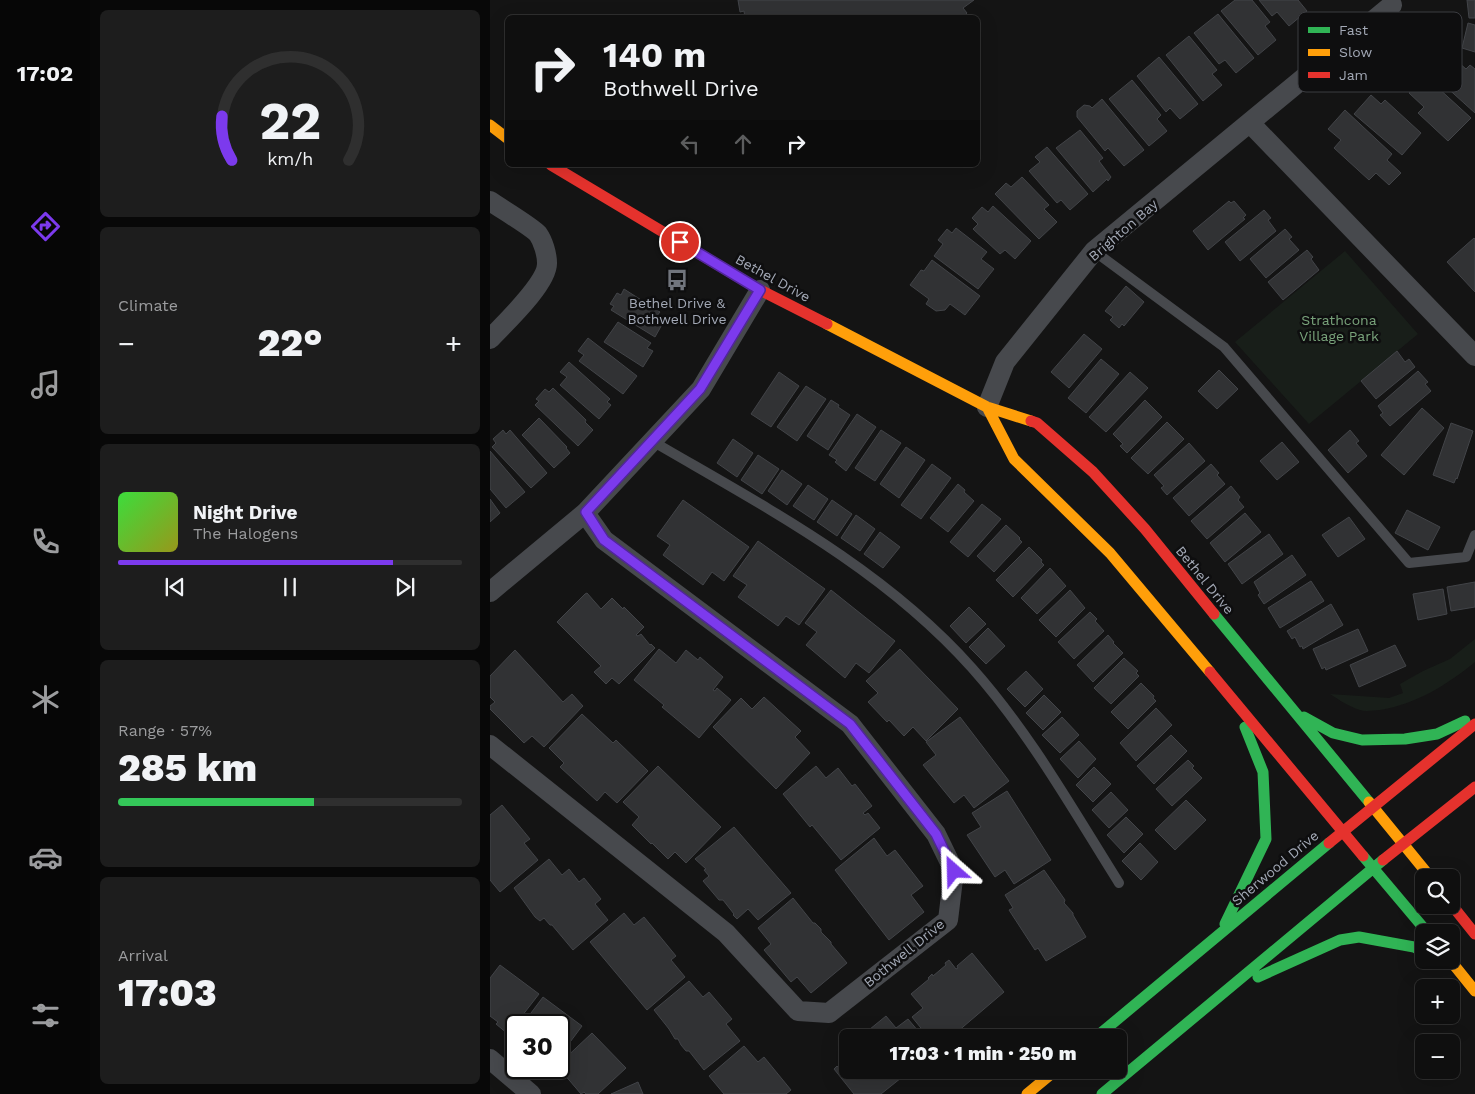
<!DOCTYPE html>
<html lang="en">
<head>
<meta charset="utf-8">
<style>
  :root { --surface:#0f0f0f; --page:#1d1d1d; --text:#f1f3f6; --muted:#9b9c9e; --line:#2f2f2f; --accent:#7c3aed }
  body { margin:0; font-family:"Work Sans",sans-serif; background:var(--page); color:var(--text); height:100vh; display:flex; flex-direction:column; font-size:19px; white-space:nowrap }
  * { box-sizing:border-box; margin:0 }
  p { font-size:16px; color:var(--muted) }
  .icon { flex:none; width:28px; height:28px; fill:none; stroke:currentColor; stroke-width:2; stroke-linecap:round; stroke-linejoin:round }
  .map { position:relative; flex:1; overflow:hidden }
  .panel { display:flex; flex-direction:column; gap:10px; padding:10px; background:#080808; width:400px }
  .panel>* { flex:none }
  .hud { position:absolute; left:15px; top:15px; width:475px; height:152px; border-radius:8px; box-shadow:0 5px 20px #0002,0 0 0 1px var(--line); background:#0f0f0f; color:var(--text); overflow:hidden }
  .controls { position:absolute; left:925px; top:869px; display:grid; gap:10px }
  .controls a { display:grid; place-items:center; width:45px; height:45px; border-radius:8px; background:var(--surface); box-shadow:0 5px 20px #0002,0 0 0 1px var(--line); font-size:25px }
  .speed { position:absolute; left:15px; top:1014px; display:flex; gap:10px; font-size:25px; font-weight:700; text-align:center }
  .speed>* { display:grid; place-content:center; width:65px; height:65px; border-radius:50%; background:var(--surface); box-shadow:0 5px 20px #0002,0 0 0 1px var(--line); line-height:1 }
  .speed .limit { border:2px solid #111; border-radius:8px; background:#fff; color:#111 }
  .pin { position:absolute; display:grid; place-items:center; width:42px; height:42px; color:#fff; margin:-21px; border:2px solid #fff; border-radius:50%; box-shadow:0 1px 5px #0007 }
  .me { position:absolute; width:55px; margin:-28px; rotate:335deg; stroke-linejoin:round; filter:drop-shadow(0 0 4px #0008) }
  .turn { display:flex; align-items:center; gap:18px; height:105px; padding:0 15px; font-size:22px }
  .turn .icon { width:65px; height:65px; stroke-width:2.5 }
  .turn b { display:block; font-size:35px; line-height:42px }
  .lanes { display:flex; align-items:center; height:48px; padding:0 15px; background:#0003; justify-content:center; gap:25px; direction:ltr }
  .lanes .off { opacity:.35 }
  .big { font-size:38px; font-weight:800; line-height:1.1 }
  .panel .card { flex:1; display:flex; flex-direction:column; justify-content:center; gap:8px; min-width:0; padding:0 18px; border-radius:8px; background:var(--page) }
  .panel .dial { align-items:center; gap:0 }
  .dial svg { height:130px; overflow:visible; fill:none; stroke:var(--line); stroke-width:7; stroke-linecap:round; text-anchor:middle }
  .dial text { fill:var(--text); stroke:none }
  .song { display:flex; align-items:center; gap:15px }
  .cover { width:60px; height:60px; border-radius:8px; background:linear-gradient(135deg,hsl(120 70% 55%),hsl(60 70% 35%)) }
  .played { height:5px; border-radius:2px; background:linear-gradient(90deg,var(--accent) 80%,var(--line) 80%) }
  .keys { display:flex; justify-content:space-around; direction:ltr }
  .heat { display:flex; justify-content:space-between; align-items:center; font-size:28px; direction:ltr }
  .charge { height:8px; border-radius:4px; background:linear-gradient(90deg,#34c759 57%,var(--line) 0) }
  .trip { position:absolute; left:349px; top:1029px; width:288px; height:50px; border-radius:8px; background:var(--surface); box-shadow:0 5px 20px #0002,0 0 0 1px var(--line); font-weight:800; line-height:50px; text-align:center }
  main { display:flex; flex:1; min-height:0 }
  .menu { display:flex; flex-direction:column; width:90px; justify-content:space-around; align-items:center; background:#060606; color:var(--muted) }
  .menu .icon { width:35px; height:35px }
  .menu .on { color:var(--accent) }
  .menu b { font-size:22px; color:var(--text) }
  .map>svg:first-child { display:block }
  .green { fill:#181e19 }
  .building { fill:#313234; stroke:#424448 }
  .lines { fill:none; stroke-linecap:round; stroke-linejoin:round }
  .lane { stroke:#47494d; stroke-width:10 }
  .street { stroke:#47494d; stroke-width:20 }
  .fast { stroke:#30b455; stroke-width:11 }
  .slow { stroke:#ff9f0a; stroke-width:11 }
  .jam { stroke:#e5322d; stroke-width:11 }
  .route-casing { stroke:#51269a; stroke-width:12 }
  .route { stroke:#7c3aed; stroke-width:9 }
  .labels { text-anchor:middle; stroke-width:5; stroke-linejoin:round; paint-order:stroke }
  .street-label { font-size:14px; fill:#a3a9b6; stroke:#0e0e0f }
  .poi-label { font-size:14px; fill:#a3a9b6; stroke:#0e0e0f }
  .park-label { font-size:14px; fill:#79a37b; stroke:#0e0e0f }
  .key { fill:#0e0e0f; stroke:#3b3c41; stroke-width:1 }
  .key-label { font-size:14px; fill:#a3a9b6 }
</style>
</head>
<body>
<main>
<nav class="menu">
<b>17:02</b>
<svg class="icon on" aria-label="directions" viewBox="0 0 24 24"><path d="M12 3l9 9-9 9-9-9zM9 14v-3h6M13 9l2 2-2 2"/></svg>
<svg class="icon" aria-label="music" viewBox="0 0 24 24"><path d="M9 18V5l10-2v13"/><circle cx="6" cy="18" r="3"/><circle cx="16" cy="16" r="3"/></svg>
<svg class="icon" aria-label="phone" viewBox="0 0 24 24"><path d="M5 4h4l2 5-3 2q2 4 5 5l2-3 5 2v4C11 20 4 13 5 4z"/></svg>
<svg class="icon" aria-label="climate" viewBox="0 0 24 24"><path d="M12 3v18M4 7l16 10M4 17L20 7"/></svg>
<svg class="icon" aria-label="car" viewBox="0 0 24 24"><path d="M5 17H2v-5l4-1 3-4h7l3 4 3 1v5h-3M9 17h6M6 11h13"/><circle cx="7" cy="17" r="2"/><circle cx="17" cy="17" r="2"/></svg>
<svg class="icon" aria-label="filters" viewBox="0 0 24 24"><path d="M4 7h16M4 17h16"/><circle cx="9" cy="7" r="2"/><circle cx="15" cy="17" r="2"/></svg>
</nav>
<section class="panel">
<div class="card dial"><svg viewBox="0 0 100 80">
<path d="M14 69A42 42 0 1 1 86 69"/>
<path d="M14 69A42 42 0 0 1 8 42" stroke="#7c3aed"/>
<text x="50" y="56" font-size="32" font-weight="700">22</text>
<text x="50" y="72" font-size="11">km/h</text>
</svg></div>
<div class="card"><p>Climate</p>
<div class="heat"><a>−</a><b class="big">22°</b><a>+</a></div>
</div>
<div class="card">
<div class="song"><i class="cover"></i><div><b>Night Drive</b><p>The Halogens</p></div></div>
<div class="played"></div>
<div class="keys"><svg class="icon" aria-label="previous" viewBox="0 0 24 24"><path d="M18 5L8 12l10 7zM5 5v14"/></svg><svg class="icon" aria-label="pause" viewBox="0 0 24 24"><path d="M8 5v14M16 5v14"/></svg><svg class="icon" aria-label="next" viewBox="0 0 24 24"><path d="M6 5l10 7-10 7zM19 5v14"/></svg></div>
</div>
<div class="card"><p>Range · 57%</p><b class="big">285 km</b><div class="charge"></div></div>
<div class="card"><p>Arrival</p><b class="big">17:03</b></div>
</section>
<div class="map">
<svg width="985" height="1094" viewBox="0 0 985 1094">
  <rect width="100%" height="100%" fill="#141414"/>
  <path class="green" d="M855 251 928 334 819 424 745 342Z
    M985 639V662C957 685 926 704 890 710 883 710 877 712 870 710 860 707 849 700 840 694L899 698 913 693 910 684 933 671 960 659Z"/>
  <path class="building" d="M248 0H484L473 8 477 13 472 18H255L254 11 250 12Z
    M745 0H762L780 22 775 26 786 40 768 55 731 11Z
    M769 0H808L817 11 799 26 787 12 782 16Z
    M977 0H985V18H979Z
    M728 14 764 58 746 73 735 60 729 64 704 33Z
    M978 23 985 25V52L972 48Z
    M699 36 727 70 722 74 732 85 713 101 676 55Z
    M961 56 976 69 980 65 985 69V113L943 75Z
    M669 57 708 104 690 119 680 108 676 112 647 76Z
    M935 76 981 118 958 141 928 113 934 107 919 93Z
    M642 80 671 115 667 119 677 131 659 146 619 99Z
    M881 95 891 104 895 100 931 133 912 155 864 114Z
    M612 99 654 150 634 166 618 148 615 151 587 117V111L594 105 600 106 602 108Z
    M855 110 902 154 897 160 911 173 899 185 886 173 879 180 844 148 851 140 838 129Z
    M590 130 613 158 609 161 621 177 618 181 617 179 603 192 566 148Z
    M557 147 598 194 580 210 571 200 567 203 539 171 550 162 545 157Z
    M532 177 559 205 554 209 567 222 549 239 505 194 516 183 521 187Z
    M739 201 741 203 744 201 756 215 753 218 755 219 718 250 703 231Z
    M503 206 541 241 525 259 515 250 510 254 483 229 488 224 482 218 492 207 498 212Z
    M774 210 781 218 778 220 786 231 750 261 735 242Z
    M466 228 497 252 491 259 504 269 488 289 444 256 453 244 448 240 457 229 462 233Z
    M795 229 802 237 799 239 809 250 776 278 760 259Z
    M984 238 985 239V292L957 262Z
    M817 250 823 257 821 259 829 270 793 300 778 282Z
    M442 260 490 296 475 315 460 304 455 310 446 311 436 304 439 299 420 285 431 270 434 271Z
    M636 286 654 302 634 326 632 324 629 328 620 320 623 317 615 311Z
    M134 289 170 312 166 317 174 321 165 337 121 310 124 306 120 304 127 293 131 295Z
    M128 322 161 343 157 348 163 351 153 367 114 342Z
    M594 334 612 349 579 388 561 372Z
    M98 338 147 376 133 394 89 361 94 355 88 351Z
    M907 351 915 362 919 359 925 367 886 399 871 381Z
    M611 359 629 374 596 413 578 398Z
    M79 362 120 399 117 402 121 405 109 419 70 385 77 377 70 372Z
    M729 370 748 389 727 409 708 391Z
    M928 371 938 382 935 384 941 391 900 426 890 415 893 413 888 406Z
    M289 372 309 386 281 427 261 414Z
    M640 372 658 388 616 432 599 417Z
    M316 386 336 399 307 441 287 427Z
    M63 388 96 420 95 422 103 430 88 446 45 405 49 401 46 399 55 389 59 392Z
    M341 400 349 405 348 407 360 415 338 450 317 436Z
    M655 400 672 417 637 453 630 446 633 444 623 434Z
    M932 408 954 428 914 475 891 455Z
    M367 414 386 427 356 471 345 462 347 460 339 455Z
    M49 418 77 447 76 448 80 453 64 468 32 435Z
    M677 422 694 439 658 474 641 458Z
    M961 423 983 431 967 479 966 478 964 483 943 475Z
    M13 430 16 434 20 430 57 473 41 488 2 447 6 443 3 439Z
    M391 430 411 443 385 481 365 468Z
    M860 430 869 441 866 443 877 456 858 473 838 450Z
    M243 439 263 453 247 477 227 463Z
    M792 442 809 462 787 480 770 461Z
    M699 443 715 461 677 495 671 488 674 486 664 475Z
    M416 447 435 460 409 498 390 484Z
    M0 451 35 492 16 508 0 489Z
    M268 455 289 469 272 494 251 480Z
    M442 464 461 478 431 519 411 505Z
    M721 464 729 473 727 475 735 484 699 516 683 498Z
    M292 470 312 484 297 505 278 491Z
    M468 484 475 490 474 492 484 501 458 532 440 518Z
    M318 485 338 499 324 520 303 506Z
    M741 486 750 497 748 500 754 507 717 539 701 521Z
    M0 499 10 513 0 522Z
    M193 500 259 547 234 581 222 572 213 585 173 555 180 545 167 536Z
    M342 500 362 514 347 536 327 522Z
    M492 504 511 519 478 557 460 542Z
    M917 510 950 527 938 550 905 533Z
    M755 513 771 532 735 562 720 543Z
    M366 515 385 529 370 551 351 538Z
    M859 517 875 539 848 557 832 535Z
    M516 525 530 538 529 539 532 542 504 572 487 556Z
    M390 532 410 547 393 568 374 554Z
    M779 534 793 554 752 584 738 564Z
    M268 541 335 589 309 625 296 616 288 626 248 597 257 585 243 576Z
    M539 547 552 560 551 562 554 565 523 597 506 580Z
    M802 555 816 575 774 604 768 595 770 593 764 582Z
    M560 568 576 586 547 614 531 598Z
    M821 581 834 601 790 628 778 608Z
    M985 582V607L961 611 957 587Z
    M953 589 957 614 928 620 923 594Z
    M341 590 405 641 379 673 366 663 355 678 316 645 327 632 315 623Z
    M580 590 595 608 566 637 549 620Z
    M97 593 111 609 122 598 133 609 134 607 154 627 146 635 148 636 151 634 160 645 161 644 165 648 129 684 122 678 116 684 104 672 111 666 67 622 95 594Z
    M841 604 853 625 813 649 812 646 810 647 805 637 802 639 797 631Z
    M479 607 496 624 476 643 460 626Z
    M600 612 607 619 605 621 614 631 584 659 568 642Z
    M498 628 515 646 496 664 479 647Z
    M868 629 878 651 836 670 835 667 832 669 823 649Z
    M618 635 624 642 623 643 633 653 603 682 587 665Z
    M905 645 916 666 869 687 860 665Z
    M169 649 186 663 196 650 208 660 210 657 233 677 223 690 225 691 227 688 241 700 209 738 172 707 174 705 144 680Z
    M410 649 468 709 436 741 423 727 414 736 399 720 397 722 378 702 388 693 376 681Z
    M25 650 73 702 82 694 93 706 54 747 42 736 34 743 0 709V706L5 702 0 697V676Z
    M634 658 648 671 646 673 649 676 621 704 604 688Z
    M536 671 553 689 535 707 517 689Z
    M651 683 664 696 663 698 666 701 638 729 621 712Z
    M554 695 571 712 553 730 536 713Z
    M274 697 311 731 305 737 320 753 286 789 223 727 251 698 262 709Z
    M666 708 682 725 646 761 630 743Z
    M92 714 123 743 126 740 158 771 127 803 115 792 107 801 70 767 74 763 59 748Z
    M470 717 519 781 484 808 474 795 464 803 433 765 446 755 436 742Z
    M572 717 589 735 570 753 552 735Z
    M681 735 697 751 664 784 647 766Z
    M589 741 606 759 588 778 570 759Z
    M698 760 704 766 702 768 712 778 682 806 666 789Z
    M168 766 231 827 196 863 185 852 178 859 162 843 161 844 142 825 149 817 133 802Z
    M326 766 336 778 348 768 362 786 365 784 382 806 373 813 375 815 378 813 390 828 351 860 322 825 320 827 293 794Z
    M604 767 621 784 603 802 586 785Z
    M517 791 561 860 524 884 515 870 505 877 477 835 491 827 482 813Z
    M621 792 638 810 619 828 602 810Z
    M696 800 716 820 685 850 665 830Z
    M12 805 40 839 34 843 48 860 10 892 0 880V815Z
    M636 817 653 834 634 853 617 835Z
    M244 827 301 893 268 920 258 909 247 919 243 915 244 914 233 900H229L213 881 219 876 214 870 216 869 205 859Z
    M384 838 397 856 405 850 433 886 421 895 434 912 399 940 345 870Z
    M650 843 668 862 651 880 632 861Z
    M59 859 72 875 79 869 89 882 94 878 111 899 105 904 118 920 83 950 62 925H60L54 918 50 921 45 917 24 888Z
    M554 870 575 900 574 903 583 913V915L596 937 556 961 548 948 545 950 519 910 523 908 515 895Z
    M303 898 323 923H325L331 929V932L341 942V944L357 963 321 993 307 977 301 982 274 950 281 944 268 928Z
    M134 913 144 925 154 917 186 956 181 960 195 977 157 1010 100 942Z
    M482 953 514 992 460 1038H439L422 1017 433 1008 421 994 439 979 438 978 442 974 443 976 456 965 455 963 459 960 466 969 468 968 467 966Z
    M10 965 49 994 18 1034 6 1024 8 1022 0 1016V978Z
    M199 981 213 997 219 992 242 1019 236 1024 250 1041 214 1070 199 1051H196L191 1045 188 1039H185L179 1029 164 1010Z
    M53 997 92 1026 69 1057V1025H32Z
    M396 1016 406 1028 418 1019 434 1038H369Z
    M102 1033 136 1068 108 1094H96L94 1092 91 1094 74 1074 75 1073 69 1064Z
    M254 1046 268 1062 274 1057 301 1090 296 1094H234L219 1076Z
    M358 1061V1070H421L391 1094H364L344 1069 347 1066 349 1068Z
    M148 1082 153 1094H121Z"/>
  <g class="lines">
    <path class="lane" d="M604 251 734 347 919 563 976 557 985 535
      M162 441C275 507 393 568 482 668 540 733 583 810 629 883"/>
    <path class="street" d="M760 123 985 356
      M0 201C10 208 42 227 48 234 53 241 57 254 57 263 58 283 14 324 0 339
      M497 407 515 362 604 251 902 5
      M0 592 95 513 211 389 270 290
      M0 745 236 933 308 1011 339 1013 458 920 464 871 446 834 360 724 114 540 95 513
      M0 1059 41 1094"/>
    <path class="fast" d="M724 614 879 802
      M814 717 843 733 872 740 915 739 947 734 975 721
      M873 856 937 932
      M735 924 776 839 773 772 755 727
      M768 977 850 940 869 937 924 947 934 952
      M605 1038 839 843
      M612 1094 893 860"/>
    <path class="slow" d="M0 125 18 139
      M337 324 497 407 541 421
      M497 407 524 459 620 553 720 672
      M879 802 941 878
      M960 960 985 991
      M537 1094 566 1070"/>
    <path class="jam" d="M61 165 270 290 337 324
      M541 421 547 423 603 472 655 529 724 614
      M720 672 873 856
      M839 843 985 724
      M893 860 985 787
      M961 904 985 934"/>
  </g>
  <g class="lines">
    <g class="route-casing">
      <path id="route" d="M190 242 270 290 210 389 96 512 114 540 360 724 446 834 464 871"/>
    </g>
    <use href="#route" class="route"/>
  </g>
  <defs>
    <g id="bus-bare" transform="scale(1.725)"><path d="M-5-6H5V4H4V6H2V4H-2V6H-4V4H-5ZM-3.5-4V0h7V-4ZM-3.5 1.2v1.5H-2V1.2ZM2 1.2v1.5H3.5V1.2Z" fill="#71757d" stroke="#0e0e0f" stroke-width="2.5" paint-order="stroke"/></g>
  </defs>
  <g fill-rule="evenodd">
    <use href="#bus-bare" x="187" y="280"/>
  </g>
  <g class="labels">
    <g class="street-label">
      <text transform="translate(633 230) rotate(-41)" y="5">Brighton Bay</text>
      <text transform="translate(283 278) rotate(29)" y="5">Bethel Drive</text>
      <text transform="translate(715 580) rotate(51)" y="5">Bethel Drive</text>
      <text transform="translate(785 868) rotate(-40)" y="5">Sherwood Drive</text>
      <text transform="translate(414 953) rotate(-39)" y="5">Bothwell Drive</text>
    </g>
    <g class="poi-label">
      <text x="187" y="308">Bethel Drive &amp;<tspan x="187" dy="16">Bothwell Drive</tspan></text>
    </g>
    <g class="park-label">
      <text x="849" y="325">Strathcona<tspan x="849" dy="16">Village Park</tspan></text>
    </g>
  </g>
  <rect x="808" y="12" width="164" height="80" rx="8" class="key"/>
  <rect x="818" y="27" width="22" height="6" fill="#30b455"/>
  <rect x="818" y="49" width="22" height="7" fill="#ff9f0a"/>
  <rect x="818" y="72" width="22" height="6" fill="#e5322d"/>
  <g class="key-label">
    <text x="849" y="35">Fast</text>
    <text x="849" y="57">Slow</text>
    <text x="849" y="80">Jam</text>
  </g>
</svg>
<div class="controls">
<a><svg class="icon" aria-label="search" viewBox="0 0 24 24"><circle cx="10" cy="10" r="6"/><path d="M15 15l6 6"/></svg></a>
<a><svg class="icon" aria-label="layers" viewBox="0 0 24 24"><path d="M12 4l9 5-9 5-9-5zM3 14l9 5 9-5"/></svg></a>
<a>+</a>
<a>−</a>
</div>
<div class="speed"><div class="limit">30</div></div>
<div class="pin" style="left:190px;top:242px;background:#d93025"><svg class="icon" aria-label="arrive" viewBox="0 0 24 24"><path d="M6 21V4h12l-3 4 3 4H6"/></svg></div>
<svg class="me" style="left:464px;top:871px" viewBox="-20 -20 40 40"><path d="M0-17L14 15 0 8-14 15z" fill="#7c3aed" stroke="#fff" stroke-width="4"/></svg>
<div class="trip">17:03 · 1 min · 250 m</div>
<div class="hud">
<div class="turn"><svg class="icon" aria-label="right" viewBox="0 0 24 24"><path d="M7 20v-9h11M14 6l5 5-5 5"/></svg><div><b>140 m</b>Bothwell Drive</div></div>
<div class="lanes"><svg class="icon off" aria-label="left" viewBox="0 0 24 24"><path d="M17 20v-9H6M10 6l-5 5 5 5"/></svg><svg class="icon off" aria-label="ahead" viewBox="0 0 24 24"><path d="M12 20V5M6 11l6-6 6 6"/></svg><svg class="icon" aria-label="right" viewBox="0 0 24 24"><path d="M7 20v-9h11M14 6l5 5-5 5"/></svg></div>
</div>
</div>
</main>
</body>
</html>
